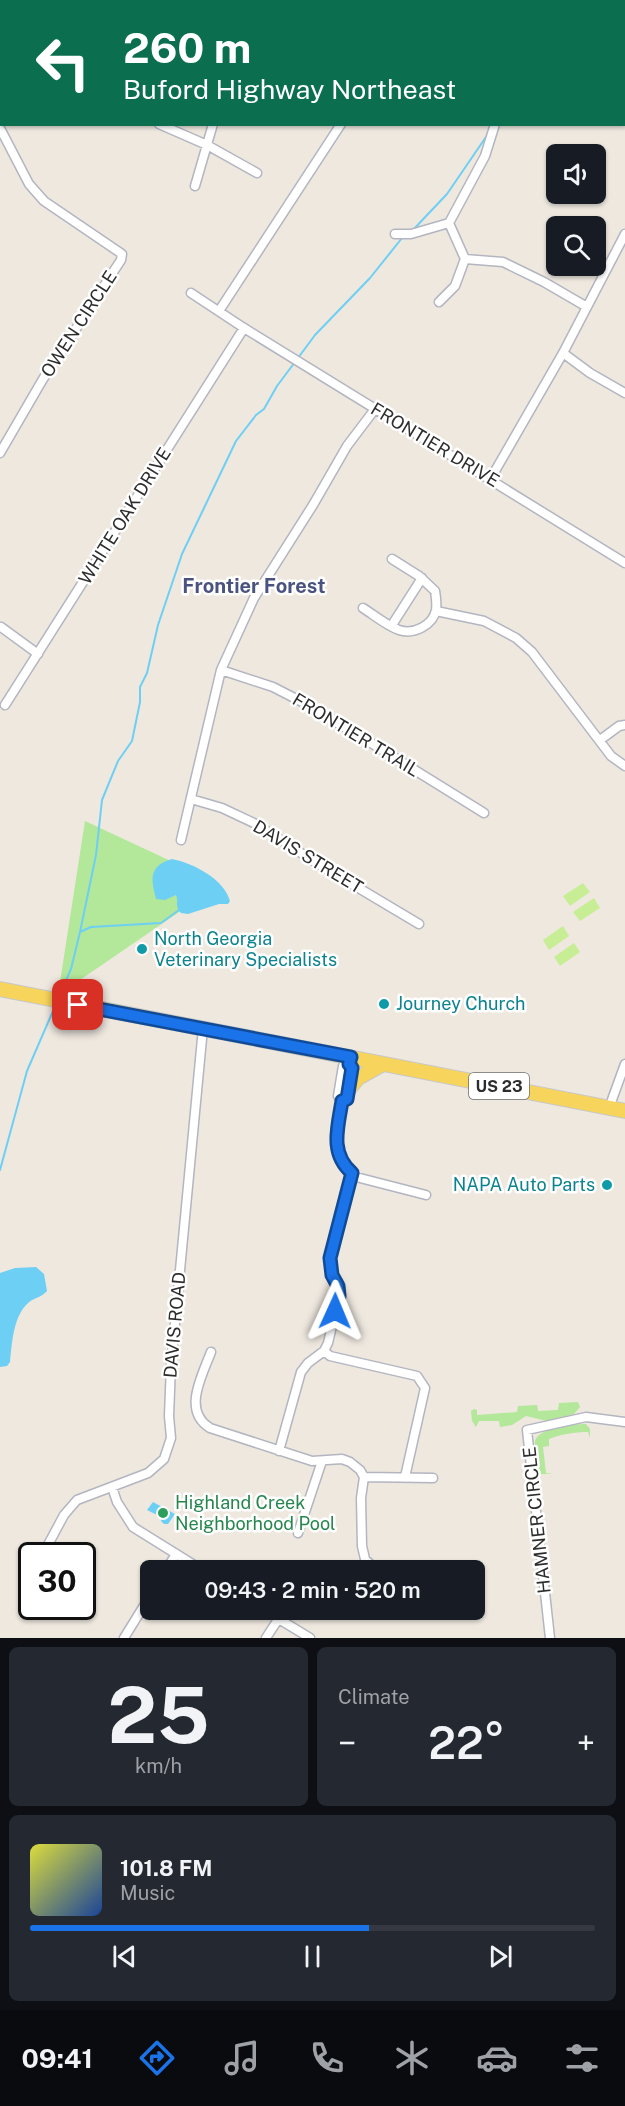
<!DOCTYPE html>
<html lang="en">
<head>
<meta charset="utf-8">
<style>
  :root { --surface:#171b24; --page:#242831; --text:#f1f3f6; --muted:#9ea1a6; --line:#363941; --accent:#1a73e8 }
  body { margin:0; font-family:"Public Sans",sans-serif; background:var(--page); color:var(--text); height:100vh; display:flex; flex-direction:column; font-size:22px; white-space:nowrap }
  * { box-sizing:border-box; margin:0 }
  p { font-size:20px; color:var(--muted) }
  .icon { flex:none; width:33px; height:33px; fill:none; stroke:currentColor; stroke-width:2; stroke-linecap:round; stroke-linejoin:round }
  .map { position:relative; height:1638px; overflow:hidden }
  .drawer { display:flex; flex-direction:column; gap:9px; padding:9px; background:#0d0f14; flex:1 }
  .drawer>* { flex:none }
  .banner { position:absolute; left:0px; top:0px; width:626px; height:126px; box-shadow:0 2px 4px #0004; background:#0b6e4f; color:#fff; overflow:hidden }
  .buttons { position:absolute; left:546px; top:144px; display:grid; gap:12px }
  .buttons a { display:grid; place-items:center; width:60px; height:60px; border-radius:9px; background:var(--surface); box-shadow:0 2px 4px #0004; font-size:30px }
  .speed { position:absolute; left:18px; top:1542px; display:flex; gap:12px; font-size:30px; font-weight:700; text-align:center }
  .speed>* { display:grid; place-content:center; width:78px; height:78px; border-radius:50%; background:var(--surface); box-shadow:0 2px 4px #0004; line-height:1 }
  .speed .limit { border:3px solid #111; border-radius:9px; background:#fff; color:#111 }
  .pin { position:absolute; display:grid; place-items:center; width:51px; height:51px; color:#fff; margin:-26px; border-radius:12px; box-shadow:0 3px 9px #0006 }
  .me { position:absolute; width:66px; margin:-33px; rotate:1deg; stroke-linejoin:round; filter:drop-shadow(0 0 4px #0008) }
  .turn { display:flex; align-items:center; gap:21px; height:126px; padding:0 24px; font-size:27px }
  .turn .icon { width:78px; height:78px; stroke-width:2.5 }
  .turn b { display:block; font-size:42px; line-height:51px }
  .big { font-size:45px; font-weight:600; line-height:1.1 }
  .drawer .card { flex:1; display:flex; flex-direction:column; justify-content:center; gap:9px; min-width:0; padding:0 21px; border-radius:9px; background:var(--page) }
  .drawer .dial { align-items:center; gap:0 }
  .dial b { font-size:78px; line-height:1 }
  .song { display:flex; align-items:center; gap:18px }
  .cover { width:72px; height:72px; border-radius:9px; background:linear-gradient(135deg,hsl(60 70% 55%),hsl(220 70% 35%)) }
  .played { height:6px; border-radius:3px; background:linear-gradient(90deg,var(--accent) 60%,var(--line) 60%) }
  .keys { display:flex; justify-content:space-around; direction:ltr }
  .heat { display:flex; justify-content:space-between; align-items:center; font-size:33px; direction:ltr }
  .drawer .tiles { flex:1; display:grid; gap:9px; grid-template-columns:1fr 1fr }
  .card:last-child { grid-column:span 2 }
  .trip { position:absolute; left:140px; top:1560px; width:345px; height:60px; border-radius:9px; background:var(--surface); box-shadow:0 2px 4px #0004; font-weight:600; line-height:60px; text-align:center }
  .dock { display:flex; height:96px; justify-content:space-around; align-items:center; background:#090b0e; color:var(--muted) }
  .dock .icon { width:42px; height:42px }
  .dock .active { color:var(--accent) }
  .dock b { font-size:27px; color:var(--text) }
  .map>svg:first-child { display:block }
  .green { fill:#b3e799 }
  .pitch { fill:#c8ee95 }
  .water { fill:#6ecff4 }
  .lines { fill:none; stroke-linecap:round; stroke-linejoin:round }
  .stream { stroke:#6ecff4; stroke-width:2 }
  .street-casing { stroke:#b3b5c0; stroke-width:11 }
  .primary-casing { stroke:#c8c8c8; stroke-width:16 }
  .street { stroke:#fff; stroke-width:8 }
  .primary { stroke:#f7d45b; stroke-width:14 }
  .route-casing { stroke:#114b97; stroke-width:15 }
  .route { stroke:#1a73e8; stroke-width:10 }
  .culture-dot { fill:#0f9aa8; stroke:#fff; stroke-width:2 }
  .leisure-dot { fill:#2e9e5b; stroke:#fff; stroke-width:2 }
  .labels { text-anchor:middle; stroke-width:5; stroke-linejoin:round; paint-order:stroke }
  .shield { fill:#fff; stroke:#6c6c6c; stroke-width:1.5 }
  .shield-label { font-size:16px; font-weight:bold; fill:#2d2d2d }
  .street-label { font-size:18px; fill:#2d2d2d; stroke:#fff }
  .culture-label { font-size:18px; fill:#0d838f; stroke:#fff; text-anchor:start }
  .leisure-label { font-size:18px; fill:#27864d; stroke:#fff; text-anchor:start }
  .neighbourhood-label { font-size:20px; font-weight:bold; fill:#4a5380; stroke:#fff }
</style>
</head>
<body>
<div class="map">
<svg width="625" height="1638" viewBox="0 0 625 1638">
  <rect width="100%" height="100%" fill="#eee8df"/>
  <path class="green" d="M85 821 220 884 58 995Z
    M578 1402 580 1407 574 1414 547 1421 526 1416 512 1425 500 1427 499 1421H479L476 1427 472 1421 471 1411 474 1409 477 1410V1415L517 1412 518 1406 537 1405 538 1411 558 1410 559 1403Z
    M586 1424 590 1429V1438L588 1432C574 1432 562 1434 549 1439V1446L543 1447 546 1473 552 1474H540C536 1468 537 1462 536 1456 536 1451 534 1446 535 1441 538 1428 574 1424 586 1424Z"/>
  <path class="pitch" d="M583 883 590 892 570 906 563 896Z
    M594 898 600 908 580 921 573 912Z
    M563 926 569 936 549 950 543 940Z
    M574 943 580 952 560 966 554 957Z"/>
  <path class="water" d="M172 859C193 863 224 879 230 901L228 904H219L188 914 181 913C174 905 179 902 176 895L165 900 156 899C151 880 148 866 172 859Z
    M36 1267 44 1274 47 1291C41 1298 32 1298 26 1305 13 1319 12 1344 10 1362L7 1366 0 1367V1273L15 1268Z
    M153 1502 175 1514 168 1524H164L161 1521V1517L147 1510Z"/>
  <g class="lines">
    <path class="stream" d="M572 2 573 0
      M412 231 447 194 488 134
      M298 358 315 335 370 278 402 238
      M80 932 91 927 161 923 179 910
      M59 996 71 969 80 932 96 855 102 800 118 761 132 741 140 702V687L147 673 158 625 182 554 236 441 256 415 264 409 277 386 295 362
      M0 1170 27 1071 56 1004"/>
    <g class="street-casing">
      <path id="street" d="M211 0V2
        M84 2V0
        M417 2 418 0
        M535 2 536 0
        M159 124 207 145 257 173
        M195 186 213 124
        M449 223 485 156 495 124
        M395 234H411L449 223
        M465 259 503 262 544 282 587 307
        M191 293 244 328 625 563
        M439 302 455 286 465 259 449 223
        M219 311 341 124
        M563 353 590 373 625 393
        M0 453 43 379 121 260 122 254 44 201 29 184 1 130
        M491 478 563 353 625 234
        M363 608C374 615 387 626 399 630 414 635 433 625 436 610 437 604 436 597 435 591L419 576 392 559
        M436 611 484 621 516 638 532 652 611 756 625 766
        M392 625 422 578
        M1 627 38 654
        M221 670 273 687 306 704 376 746 484 813
        M5 705 244 328
        M600 740 619 726 625 725
        M191 799 222 808 256 824 315 862 419 924
        M181 840 221 670 254 598 313 505 347 446 375 409
        M349 1064 343 1066 338 1096 342 1101 335 1137 339 1154 345 1167 356 1177 426 1195
        M349 1086 352 1068 349 1064 350 1058
        M609 1108 625 1064
        M324 1351 330 1356 417 1376 425 1388 405 1477
        M211 1352C202 1376 182 1411 210 1428L312 1461 342 1459 350 1462 360 1470 364 1477 361 1498 362 1546 365 1559 373 1567 435 1566
        M279 1451 301 1372 308 1363 324 1351 328 1343 339 1296 338 1286 331 1275 330 1258 352 1173
        M364 1477 433 1478
        M112 1487 117 1502 133 1527 202 1570
        M298 1533 322 1461
        M42 1556 64 1515 77 1500 148 1473 164 1459 171 1438 169 1416 171 1365 203 1028
        M166 1570 176 1554
        M264 1610 310 1638
        M124 1638 150 1596
        M266 1638 279 1618
        M550 1638 527 1430 586 1417 625 1422"/>
    </g>
    <g class="primary-casing">
      <path id="primary" d="M0 989 625 1111
        M349 1089 358 1078 383 1064"/>
    </g>
    <use href="#street" class="street"/>
    <use href="#primary" class="primary"/>
  </g>
  <g class="lines">
    <g class="route-casing">
      <path id="route" d="M78 1005 351 1057 349 1064 352 1068 347 1099 342 1101C338 1127 329 1153 352 1173L330 1258 332 1275 338 1286 339 1296 335 1311"/>
    </g>
    <use href="#route" class="route"/>
  </g>
  <g class="culture-dot">
    <circle cx="142" cy="949" r="6"/>
    <circle cx="384" cy="1004" r="6"/>
    <circle cx="607" cy="1185" r="6"/>
  </g>
  <circle class="leisure-dot" cx="163" cy="1513" r="6"/>
  <g class="labels">
    <rect class="shield" x="469" y="1073" width="60" height="26" rx="4.5"/>
    <g class="shield-label">
      <text x="499" y="1092">US 23</text>
    </g>
    <g class="street-label">
      <text transform="translate(79 324) rotate(-57)" y="6">OWEN CIRCLE</text>
      <text transform="translate(435 445) rotate(31)" y="6">FRONTIER DRIVE</text>
      <text transform="translate(125 516) rotate(-58)" y="6">WHITE OAK DRIVE</text>
      <text transform="translate(356 735) rotate(31)" y="6">FRONTIER TRAIL</text>
      <text transform="translate(308 857) rotate(31)" y="6">DAVIS STREET</text>
      <text transform="translate(175 1325) rotate(-85)" y="6">DAVIS ROAD</text>
      <text transform="translate(537 1520) rotate(-96)" y="6">HAMNER CIRCLE</text>
    </g>
    <g class="culture-label">
      <text x="154" y="945">North Georgia<tspan x="154" dy="21">Veterinary Specialists</tspan></text>
      <text x="396" y="1010">Journey Church</text>
      <text x="595" y="1191" text-anchor="end">NAPA Auto Parts</text>
    </g>
    <g class="leisure-label">
      <text x="175" y="1509">Highland Creek<tspan x="175" dy="21">Neighborhood Pool</tspan></text>
    </g>
    <g class="neighbourhood-label">
      <text x="254" y="593">Frontier Forest</text>
    </g>
  </g>
</svg>
<div class="buttons">
<a><svg class="icon" aria-label="sound" viewBox="0 0 24 24"><path d="M4 9h4l5-4v14l-5-4H4zM17 9q2 3 0 6"/></svg></a>
<a><svg class="icon" aria-label="search" viewBox="0 0 24 24"><circle cx="10" cy="10" r="6"/><path d="M15 15l6 6"/></svg></a>
</div>
<div class="speed"><div class="limit">30</div></div>
<div class="pin" style="left:78px;top:1005px;background:#d93025"><svg class="icon" aria-label="arrive" viewBox="0 0 24 24"><path d="M6 21V4h12l-3 4 3 4H6"/></svg></div>
<svg class="me" style="left:335px;top:1311px" viewBox="-20 -20 40 40"><path d="M0-17L14 15 0 8-14 15z" fill="#1a73e8" stroke="#fff" stroke-width="4"/></svg>
<div class="trip">09:43 · 2 min · 520 m</div>
<div class="banner">
<div class="turn"><svg class="icon" aria-label="left" viewBox="0 0 24 24"><path d="M17 20v-9H6M10 6l-5 5 5 5"/></svg><div><b>260 m</b>Buford Highway Northeast</div></div>
</div>
</div>
<section class="drawer">
<div class="tiles">
<div class="card dial"><b>25</b><p>km/h</p></div>
<div class="card"><p>Climate</p>
<div class="heat"><a>−</a><b class="big">22°</b><a>+</a></div>
</div>
<div class="card">
<div class="song"><i class="cover"></i><div><b>101.8 FM</b><p>Music</p></div></div>
<div class="played"></div>
<div class="keys"><svg class="icon" aria-label="previous" viewBox="0 0 24 24"><path d="M18 5L8 12l10 7zM5 5v14"/></svg><svg class="icon" aria-label="pause" viewBox="0 0 24 24"><path d="M8 5v14M16 5v14"/></svg><svg class="icon" aria-label="next" viewBox="0 0 24 24"><path d="M6 5l10 7-10 7zM19 5v14"/></svg></div>
</div>
</div>
</section>
<nav class="dock">
<b>09:41</b>
<svg class="icon active" aria-label="directions" viewBox="0 0 24 24"><path d="M12 3l9 9-9 9-9-9zM9 14v-3h6M13 9l2 2-2 2"/></svg>
<svg class="icon" aria-label="music" viewBox="0 0 24 24"><path d="M9 18V5l10-2v13"/><circle cx="6" cy="18" r="3"/><circle cx="16" cy="16" r="3"/></svg>
<svg class="icon" aria-label="phone" viewBox="0 0 24 24"><path d="M5 4h4l2 5-3 2q2 4 5 5l2-3 5 2v4C11 20 4 13 5 4z"/></svg>
<svg class="icon" aria-label="climate" viewBox="0 0 24 24"><path d="M12 3v18M4 7l16 10M4 17L20 7"/></svg>
<svg class="icon" aria-label="car" viewBox="0 0 24 24"><path d="M5 17H2v-5l4-1 3-4h7l3 4 3 1v5h-3M9 17h6M6 11h13"/><circle cx="7" cy="17" r="2"/><circle cx="17" cy="17" r="2"/></svg>
<svg class="icon" aria-label="filters" viewBox="0 0 24 24"><path d="M4 7h16M4 17h16"/><circle cx="9" cy="7" r="2"/><circle cx="15" cy="17" r="2"/></svg>
</nav>
</body>
</html>
